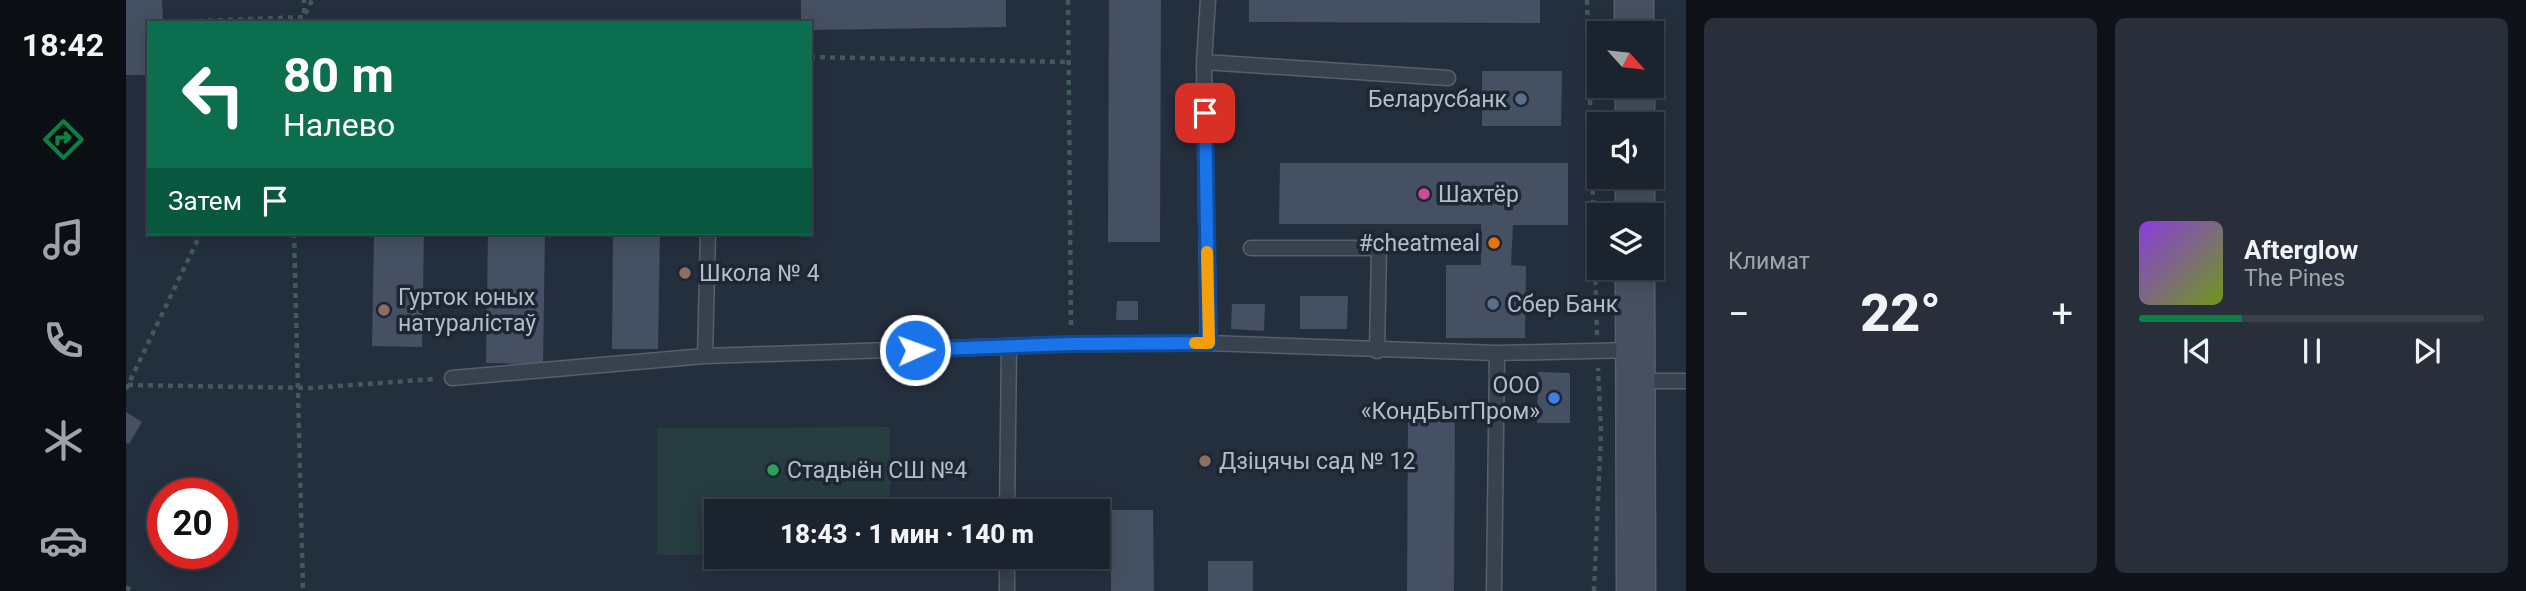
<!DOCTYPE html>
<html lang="ru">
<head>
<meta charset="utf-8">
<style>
  :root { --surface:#1b232e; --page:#282f3a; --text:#f1f3f6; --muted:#a0a4aa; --line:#39404a; --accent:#0b8043 }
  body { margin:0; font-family:Roboto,sans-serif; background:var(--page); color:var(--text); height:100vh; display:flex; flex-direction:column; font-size:26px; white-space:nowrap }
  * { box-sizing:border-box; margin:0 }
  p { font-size:23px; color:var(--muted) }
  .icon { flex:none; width:38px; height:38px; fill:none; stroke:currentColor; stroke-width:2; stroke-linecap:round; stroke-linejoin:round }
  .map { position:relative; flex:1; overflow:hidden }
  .panel { display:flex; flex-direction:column; gap:18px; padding:18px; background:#0f1319; width:840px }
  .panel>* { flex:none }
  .hud { position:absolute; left:21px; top:21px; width:665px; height:214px; border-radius:0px; box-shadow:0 4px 18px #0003,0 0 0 2px var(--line); background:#0b6e4f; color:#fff; overflow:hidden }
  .needle { width:46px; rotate:117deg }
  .fabs { position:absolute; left:1461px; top:21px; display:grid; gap:14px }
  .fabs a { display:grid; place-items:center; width:77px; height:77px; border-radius:0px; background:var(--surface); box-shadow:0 4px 18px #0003,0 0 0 2px var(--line); font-size:35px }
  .speed { position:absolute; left:21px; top:478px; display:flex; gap:14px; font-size:35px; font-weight:700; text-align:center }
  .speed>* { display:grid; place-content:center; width:91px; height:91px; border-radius:50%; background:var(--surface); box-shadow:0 4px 18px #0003,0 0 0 2px var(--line); line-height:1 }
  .speed .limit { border:10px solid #d22; background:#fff; color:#111 }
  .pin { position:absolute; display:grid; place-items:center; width:60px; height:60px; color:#fff; margin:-30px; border-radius:14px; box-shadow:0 4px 10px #0006 }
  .me { position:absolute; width:77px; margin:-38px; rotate:88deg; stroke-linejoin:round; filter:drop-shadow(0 0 5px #0008) }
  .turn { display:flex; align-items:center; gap:24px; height:147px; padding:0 21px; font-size:32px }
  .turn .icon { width:91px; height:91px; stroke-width:2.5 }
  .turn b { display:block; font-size:49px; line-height:60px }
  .then { display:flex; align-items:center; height:66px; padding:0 21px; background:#0003; gap:14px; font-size:26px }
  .big { font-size:52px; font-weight:800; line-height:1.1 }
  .panel .widget { flex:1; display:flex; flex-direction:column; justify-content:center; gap:10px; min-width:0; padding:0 24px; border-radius:10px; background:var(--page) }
  .song { display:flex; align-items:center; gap:21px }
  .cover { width:84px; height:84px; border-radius:10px; background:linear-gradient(135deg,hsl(270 70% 55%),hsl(80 70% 35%)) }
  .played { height:7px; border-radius:4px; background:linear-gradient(90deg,var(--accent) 30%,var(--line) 30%) }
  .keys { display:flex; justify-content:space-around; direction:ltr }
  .heat { display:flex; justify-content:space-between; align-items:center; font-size:38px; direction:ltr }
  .panel .tiles { flex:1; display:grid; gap:18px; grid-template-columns:repeat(2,1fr) }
  .trip { position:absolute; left:578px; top:499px; width:406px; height:70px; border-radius:0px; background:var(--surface); box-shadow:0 4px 18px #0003,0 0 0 2px var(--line); font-weight:800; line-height:70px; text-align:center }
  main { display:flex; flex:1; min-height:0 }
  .dock { display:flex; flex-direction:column; width:126px; justify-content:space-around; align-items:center; background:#0b0e12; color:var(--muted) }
  .dock .icon { width:49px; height:49px }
  .dock .active { color:var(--accent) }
  .dock b { font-size:32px; color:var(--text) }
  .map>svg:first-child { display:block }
  .green { fill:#263c3f }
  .building { fill:#455162 }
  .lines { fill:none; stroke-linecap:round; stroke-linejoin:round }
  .lane-casing { stroke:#565f6c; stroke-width:17 }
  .secondary-casing { stroke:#565f6c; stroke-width:41 }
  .path { stroke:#44595c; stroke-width:4.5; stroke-dasharray:5 5; stroke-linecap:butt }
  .lane { stroke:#38414e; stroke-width:14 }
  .secondary { stroke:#465061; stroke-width:38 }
  .route-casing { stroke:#114b97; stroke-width:18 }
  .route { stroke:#1a73e8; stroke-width:12 }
  .slow { stroke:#f59e0b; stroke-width:12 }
  .service-dot { fill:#5c6f8a; stroke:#1d2633; stroke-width:2.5 }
  .hotel-dot { fill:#d1479c; stroke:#1d2633; stroke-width:2.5 }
  .food-dot { fill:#e8710a; stroke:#1d2633; stroke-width:2.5 }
  .education-dot { fill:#8d6e63; stroke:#1d2633; stroke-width:2.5 }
  .shop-dot { fill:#3f7fe0; stroke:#1d2633; stroke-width:2.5 }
  .leisure-dot { fill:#2e9e5b; stroke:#1d2633; stroke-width:2.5 }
  .labels { text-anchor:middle; stroke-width:7; stroke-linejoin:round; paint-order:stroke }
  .poi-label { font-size:23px; fill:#b4bcc9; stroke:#1d2633; text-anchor:start }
</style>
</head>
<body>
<main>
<nav class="dock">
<b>18:42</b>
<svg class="icon active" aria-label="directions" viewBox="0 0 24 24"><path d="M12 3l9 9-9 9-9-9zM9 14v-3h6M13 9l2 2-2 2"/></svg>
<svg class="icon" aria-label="music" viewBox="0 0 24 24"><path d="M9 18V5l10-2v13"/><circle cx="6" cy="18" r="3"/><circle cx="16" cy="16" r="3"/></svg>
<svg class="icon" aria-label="phone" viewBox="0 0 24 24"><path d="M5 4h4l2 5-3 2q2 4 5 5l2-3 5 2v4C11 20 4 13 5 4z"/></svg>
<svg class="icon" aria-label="climate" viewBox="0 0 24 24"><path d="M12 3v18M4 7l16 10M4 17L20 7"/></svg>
<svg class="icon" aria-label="car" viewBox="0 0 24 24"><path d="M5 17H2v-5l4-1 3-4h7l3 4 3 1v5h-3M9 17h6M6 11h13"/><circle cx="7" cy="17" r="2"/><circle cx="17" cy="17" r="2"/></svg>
</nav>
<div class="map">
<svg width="1560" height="591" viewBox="0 0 1560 591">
  <rect width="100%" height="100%" fill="#242f3e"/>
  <path class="green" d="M764 427V511H590V555H531V428Z"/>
  <path class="building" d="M0 0H36L37 23H23V75H0Z
    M675 0H880V27L684 30V23H675Z
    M983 0H1035L1034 242H982Z
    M1123 0H1414V23L1123 22Z
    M1356 71H1436L1435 126H1356Z
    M1154 163H1442V225H1387L1385 265 1400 266 1399 338H1320V265H1355V224H1153Z
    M248 233H298L296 347 246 346Z
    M362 233H419L417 364 360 363Z
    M487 233H534L532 349H486Z
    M1174 296H1222L1221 329H1174Z
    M991 301H1012V320H990Z
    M1106 304H1139L1138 331 1105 329Z
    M1412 372 1444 373V423H1411Z
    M0 412 16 422 3 444 0 443Z
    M1282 418H1329L1328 591H1281Z
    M985 510H1027L1028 591H985Z
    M1082 561H1127V591H1082Z"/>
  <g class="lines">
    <g class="lane-casing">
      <path id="lane" d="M1082 0 1078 62 1082 343
        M1078 62 1322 78
        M1125 248H1253L1251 351
        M579 356 582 233
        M326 378 579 356 945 344 1082 343 1371 353 1508 350
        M1510 381H1560
        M881 511 883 348
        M881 591V556
        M1368 591 1371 353"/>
    </g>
    <g class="secondary-casing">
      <path id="secondary" d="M1508 0V33
        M1509 86V124
        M1509 177V215
        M1509 268 1510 591"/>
    </g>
    <path class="path" d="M942 0 945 325
      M1461 0 1471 335
      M72 21 178 17V0
      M175 23 186 0
      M684 57 942 62
      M168 233 177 591
      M2 385 186 388 308 379
      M0 389 75 233
      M0 587 6 591
      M1468 591 1475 432 1472 368"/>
    <use href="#lane" class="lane"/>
    <use href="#secondary" class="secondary"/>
  </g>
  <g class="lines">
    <g class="route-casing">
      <path id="route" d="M789 350 945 344 1083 343 1079 113"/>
    </g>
    <use href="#route" class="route"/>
    <path class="slow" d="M1069 343H1083L1081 252"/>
  </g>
  <g class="service-dot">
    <circle cx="1395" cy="99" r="7"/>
    <circle cx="1367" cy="304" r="7"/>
  </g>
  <circle class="hotel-dot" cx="1298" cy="194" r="7"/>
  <circle class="food-dot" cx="1368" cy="243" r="7"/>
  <g class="education-dot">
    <circle cx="559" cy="273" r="7"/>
    <circle cx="258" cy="310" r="7"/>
    <circle cx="1079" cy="461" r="7"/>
  </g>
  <circle class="shop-dot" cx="1428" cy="398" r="7"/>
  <circle class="leisure-dot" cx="647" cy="470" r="7"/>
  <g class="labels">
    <g class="poi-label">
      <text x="1381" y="107" text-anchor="end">Беларусбанк</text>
      <text x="1312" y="202">Шахтёр</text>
      <text x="1354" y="251" text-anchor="end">#cheatmeal</text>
      <text x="573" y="281">Школа № 4</text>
      <text x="272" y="305">Гурток юных<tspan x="272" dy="26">натуралістаў</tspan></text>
      <text x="1381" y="312">Сбер Банк</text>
      <text x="1414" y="393" text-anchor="end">ООО<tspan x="1414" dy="26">«КондБытПром»</tspan></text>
      <text x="1093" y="469">Дзіцячы сад № 12</text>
      <text x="661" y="478">Стадыён СШ №4</text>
    </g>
  </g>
</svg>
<div class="fabs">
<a><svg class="needle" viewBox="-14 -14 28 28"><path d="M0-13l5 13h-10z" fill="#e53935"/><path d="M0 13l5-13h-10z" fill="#a0a4aa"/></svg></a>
<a><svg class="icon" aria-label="sound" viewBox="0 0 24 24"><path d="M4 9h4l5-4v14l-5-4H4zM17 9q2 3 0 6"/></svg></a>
<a><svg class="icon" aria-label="layers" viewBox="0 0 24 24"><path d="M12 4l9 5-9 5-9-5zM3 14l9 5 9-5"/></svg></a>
</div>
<div class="speed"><div class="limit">20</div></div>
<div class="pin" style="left:1079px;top:113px;background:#d93025"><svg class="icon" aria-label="arrive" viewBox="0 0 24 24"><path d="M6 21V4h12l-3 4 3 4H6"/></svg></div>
<svg class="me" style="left:789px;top:350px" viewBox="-20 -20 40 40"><circle r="17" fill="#1a73e8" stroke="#fff" stroke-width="3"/><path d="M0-11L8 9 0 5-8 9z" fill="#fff"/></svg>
<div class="trip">18:43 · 1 мин · 140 m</div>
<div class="hud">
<div class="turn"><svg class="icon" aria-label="left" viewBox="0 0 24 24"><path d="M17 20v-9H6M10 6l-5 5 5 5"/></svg><div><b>80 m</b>Налево</div></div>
<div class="then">Затем<svg class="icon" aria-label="arrive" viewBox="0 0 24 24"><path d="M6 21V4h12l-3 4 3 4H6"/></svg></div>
</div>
</div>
<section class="panel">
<div class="tiles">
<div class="widget"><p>Климат</p>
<div class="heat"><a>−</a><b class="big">22°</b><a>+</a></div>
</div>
<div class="widget">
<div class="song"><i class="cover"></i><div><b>Afterglow</b><p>The Pines</p></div></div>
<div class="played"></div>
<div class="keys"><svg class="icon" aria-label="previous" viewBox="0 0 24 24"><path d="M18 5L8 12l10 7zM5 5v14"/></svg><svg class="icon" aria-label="pause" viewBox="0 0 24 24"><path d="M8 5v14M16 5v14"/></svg><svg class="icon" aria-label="next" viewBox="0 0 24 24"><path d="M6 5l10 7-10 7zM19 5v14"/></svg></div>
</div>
</div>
</section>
</main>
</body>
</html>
